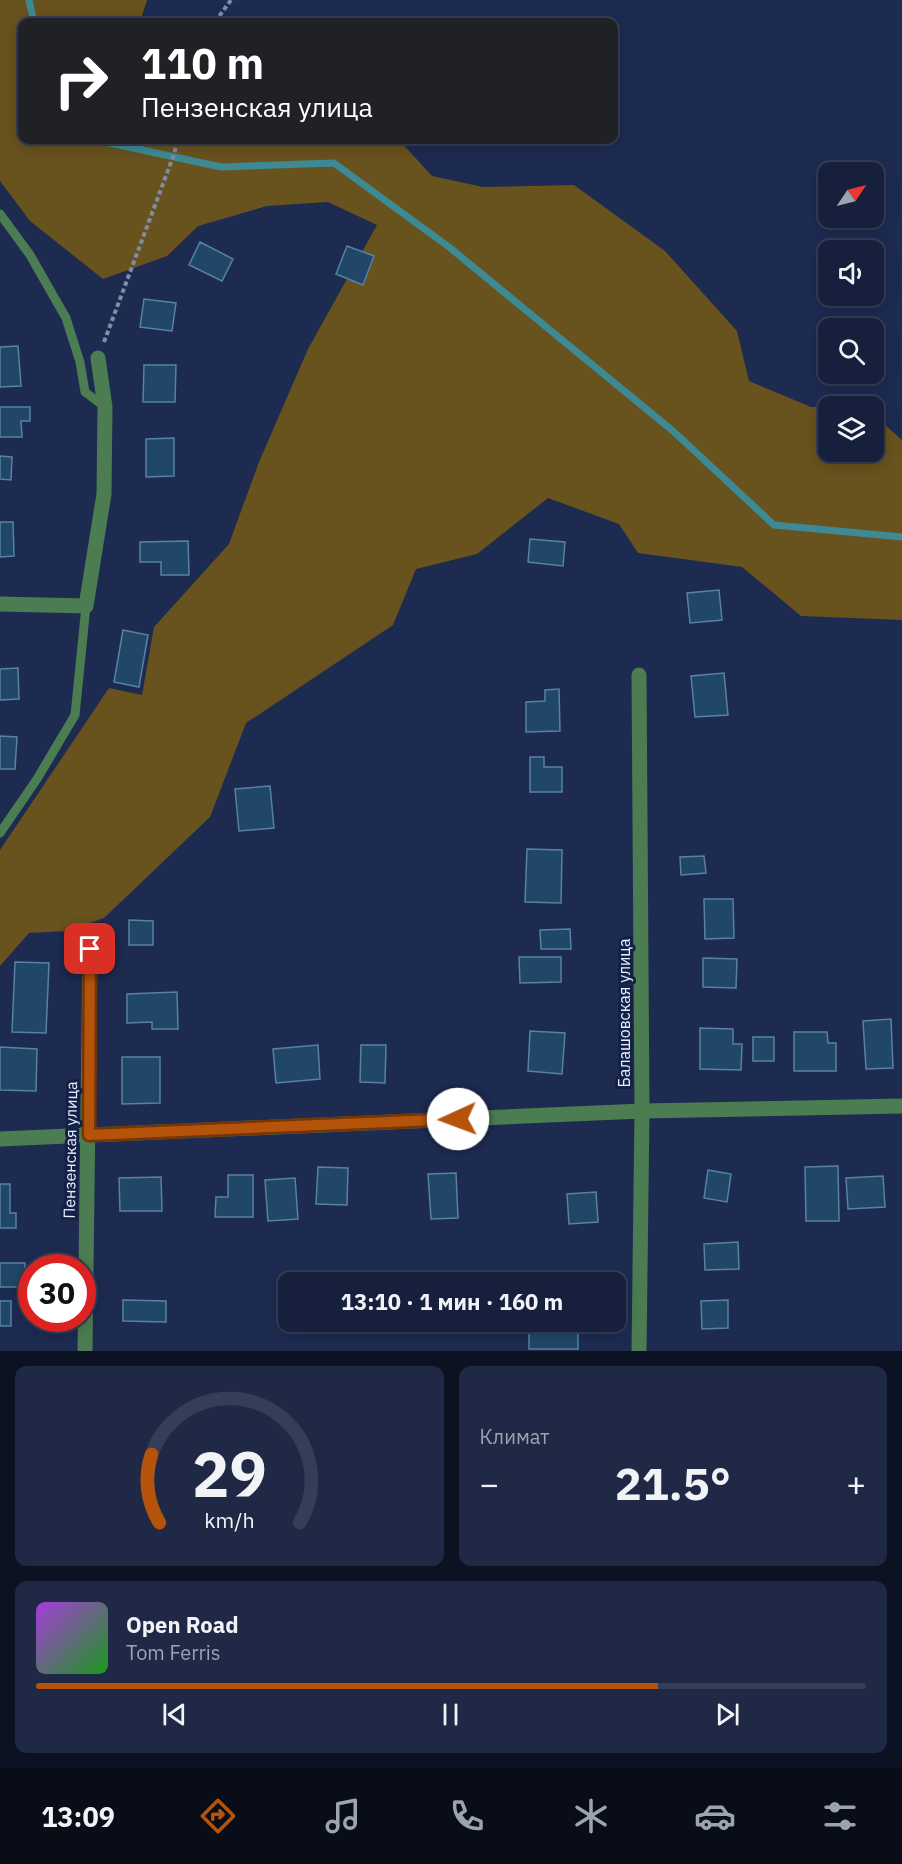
<!DOCTYPE html>
<html lang="ru">
<head>
<meta charset="utf-8">
<style>
  :root { --surface:#16203d; --page:#1f2844; --text:#f1f3f6; --muted:#9ea3b0; --line:#353e57; --accent:#b45309 }
  body { margin:0; font-family:"IBM Plex Sans",sans-serif; background:var(--page); color:var(--text); height:100vh; display:flex; flex-direction:column; font-size:22px; white-space:nowrap }
  * { box-sizing:border-box; margin:0 }
  p { font-size:20px; color:var(--muted) }
  .icon { flex:none; width:33px; height:33px; fill:none; stroke:currentColor; stroke-width:2; stroke-linecap:round; stroke-linejoin:round }
  .map { position:relative; height:1351px; overflow:hidden }
  .drawer { display:flex; flex-direction:column; gap:15px; padding:15px; background:#0c1222; flex:1 }
  .drawer>* { flex:none }
  .banner { position:absolute; left:18px; top:18px; width:600px; height:126px; border-radius:12px; box-shadow:0 3px 15px #0003,0 0 0 2px var(--line); background:#202124; color:#fff; overflow:hidden }
  .needle { width:39px; rotate:55deg }
  .buttons { position:absolute; left:818px; top:162px; display:grid; gap:12px }
  .buttons a { display:grid; place-items:center; width:66px; height:66px; border-radius:12px; background:var(--surface); box-shadow:0 3px 15px #0003,0 0 0 2px var(--line); font-size:30px }
  .speed { position:absolute; left:18px; top:1254px; display:flex; gap:12px; font-size:30px; font-weight:700; text-align:center }
  .speed>* { display:grid; place-content:center; width:78px; height:78px; border-radius:50%; background:var(--surface); box-shadow:0 3px 15px #0003,0 0 0 2px var(--line); line-height:1 }
  .speed .limit { border:9px solid #d22; background:#fff; color:#111 }
  .pin { position:absolute; display:grid; place-items:center; width:51px; height:51px; color:#fff; margin:-26px; border-radius:12px; box-shadow:0 3px 9px #0006 }
  .me { position:absolute; width:66px; margin:-33px; rotate:268deg; stroke-linejoin:round; filter:drop-shadow(0 0 4px #0008) }
  .turn { display:flex; align-items:center; gap:21px; height:126px; padding:0 24px; font-size:27px }
  .turn .icon { width:78px; height:78px; stroke-width:2.5 }
  .turn b { display:block; font-size:42px; line-height:51px }
  .big { font-size:45px; font-weight:700; line-height:1.1 }
  .drawer .widget { flex:1; display:flex; flex-direction:column; justify-content:center; gap:9px; min-width:0; padding:0 21px; border-radius:12px; background:var(--page) }
  .drawer .dial { align-items:center; gap:0 }
  .dial svg { height:156px; overflow:visible; fill:none; stroke:var(--line); stroke-width:7; stroke-linecap:round; text-anchor:middle }
  .dial text { fill:var(--text); stroke:none }
  .song { display:flex; align-items:center; gap:18px }
  .cover { width:72px; height:72px; border-radius:9px; background:linear-gradient(135deg,hsl(280 70% 55%),hsl(120 70% 35%)) }
  .played { height:6px; border-radius:3px; background:linear-gradient(90deg,var(--accent) 75%,var(--line) 75%) }
  .keys { display:flex; justify-content:space-around; direction:ltr }
  .heat { display:flex; justify-content:space-between; align-items:center; font-size:33px; direction:ltr }
  .drawer .tiles { flex:1; display:grid; gap:15px; grid-template-columns:1fr 1fr }
  .widget:last-child { grid-column:span 2 }
  .trip { position:absolute; left:278px; top:1272px; width:348px; height:60px; border-radius:12px; background:var(--surface); box-shadow:0 3px 15px #0003,0 0 0 2px var(--line); font-weight:700; line-height:60px; text-align:center }
  .menu { display:flex; height:96px; justify-content:space-around; align-items:center; background:#090d18; color:var(--muted) }
  .menu .icon { width:42px; height:42px }
  .menu .current { color:var(--accent) }
  .menu b { font-size:27px; color:var(--text) }
  .map>svg:first-child { display:block }
  .green { fill:#68521e }
  .lines { fill:none; stroke-linecap:round; stroke-linejoin:round }
  .stream { stroke:#3d8a94; stroke-width:7 }
  .building { fill:#204768; stroke:#5881a5; stroke-width:1.5 }
  .path { stroke:#818ca6; stroke-width:4; stroke-dasharray:4.5 3; stroke-linecap:butt }
  .lane { stroke:#4c7c51; stroke-width:9 }
  .street { stroke:#4c7c51; stroke-width:15 }
  .route-casing { stroke:#753606; stroke-width:15 }
  .route { stroke:#b45309; stroke-width:10 }
  .labels { text-anchor:middle; stroke-width:6; stroke-linejoin:round; paint-order:stroke }
  .street-label { font-size:16px; fill:#e8eefd; stroke:#132146 }
</style>
</head>
<body>
<div class="map">
<svg width="902" height="1351" viewBox="0 0 902 1351">
  <rect width="100%" height="100%" fill="#1d2b51"/>
  <path class="green" d="M0 0H147L140 22H22V140H399L432 176 483 187 574 185 665 251 737 331 749 381 811 407H828V452H873V414L902 440V620L801 616 742 567 638 553 619 524 548 498 477 554 416 569 393 625 246 723 210 817 104 918 67 931 29 933 0 966V850L109 688 142 695 154 627 229 544 259 462 308 349 377 225 328 202 267 206 198 226 167 256 103 279 30 221 0 181Z"/>
  <g class="lines">
    <path class="stream" d="M29 0 34 22
      M96 140 221 167 334 163 449 247 673 431 774 525 902 537"/>
  </g>
  <path class="building" d="M200 242 233 259 222 281 189 265Z
    M347 246 374 256 363 285 336 274Z
    M144 299 176 303 172 331 140 327Z
    M18 346 21 386 0 387V347Z
    M144 365H176L175 402H143Z
    M0 407H30V421H21L22 437H0Z
    M174 438V476L146 477V439Z
    M0 456 12 457 11 480 0 479Z
    M0 522H13L14 556 0 557Z
    M530 539 565 542 563 566 528 562Z
    M188 541 189 575H161V562H140V542Z
    M719 590 722 620 690 623 687 593Z
    M123 630 148 635 139 687 114 682Z
    M18 668 19 699 0 700V669Z
    M724 673 728 715 695 717 691 676Z
    M559 689 560 731 526 732V702L545 701V690Z
    M0 736 17 737 15 769H0Z
    M530 757H544V767H562V792H530Z
    M270 786 274 828 239 831 235 789Z
    M527 849 562 850 561 903 525 902Z
    M704 856 706 873 681 875 680 857Z
    M704 899H733L734 938 705 939Z
    M129 920 153 921V945H129Z
    M570 929 571 949H541L540 930Z
    M519 957H561V982L520 983Z
    M703 958 737 959 736 988 703 987Z
    M15 962 49 963 46 1033 12 1032Z
    M177 992 178 1029H152V1022L127 1023V994Z
    M891 1019 893 1068 866 1069 863 1021Z
    M700 1028 733 1029V1044H742L741 1070 700 1069Z
    M530 1031 565 1033 562 1074 528 1071Z
    M794 1032H827L828 1043H836V1071H794Z
    M753 1037H774V1061H753Z
    M318 1045 320 1079 276 1083 273 1049Z
    M361 1045H386L385 1083 360 1082Z
    M0 1047 37 1049 36 1091 0 1090Z
    M122 1057H160V1103L122 1104Z
    M838 1166 839 1221H806L805 1167Z
    M318 1167 348 1168 347 1205 316 1204Z
    M708 1170 731 1174 727 1202 704 1198Z
    M456 1173 458 1218 431 1219 428 1174Z
    M228 1175H253V1217H215L216 1197H228Z
    M883 1176 885 1207 848 1209 846 1178Z
    M161 1177 162 1211H120L119 1178Z
    M295 1178 298 1219 268 1221 265 1180Z
    M0 1184H10V1213H16V1228H0Z
    M596 1192 598 1222 569 1224 567 1194Z
    M738 1242 739 1269 705 1270 704 1244Z
    M0 1263H25V1287H0Z
    M123 1300 166 1301V1322L123 1321Z
    M728 1300V1328L702 1329 701 1301Z
    M0 1301H11V1326H0Z
    M529 1322H571V1329H578V1349H529Z"/>
  <g class="lines">
    <path class="path" d="M215 22 231 0
      M104 342 173 157 178 140"/>
    <path class="lane" d="M0 214 30 255 66 318 80 362 85 392 105 407
      M0 833 37 779 75 715 86 606"/>
    <path class="street" d="M0 604 86 606 104 494 105 407 98 358
      M639 675 642 1111 639 1351
      M0 1139 642 1111 902 1106
      M85 1351 90 949"/>
  </g>
  <g class="lines">
    <g class="route-casing">
      <path id="route" d="M90 949 89 1135 458 1119"/>
    </g>
    <use href="#route" class="route"/>
  </g>
  <g class="labels">
    <g class="street-label">
      <text transform="translate(624 1013) rotate(-90)" y="6">Балашовская улица</text>
      <text transform="translate(70 1150) rotate(-89)" y="6">Пензенская улица</text>
    </g>
  </g>
</svg>
<div class="buttons">
<a><svg class="needle" viewBox="-14 -14 28 28"><path d="M0-13l5 13h-10z" fill="#e53935"/><path d="M0 13l5-13h-10z" fill="#9ea3b0"/></svg></a>
<a><svg class="icon" aria-label="sound" viewBox="0 0 24 24"><path d="M4 9h4l5-4v14l-5-4H4zM17 9q2 3 0 6"/></svg></a>
<a><svg class="icon" aria-label="search" viewBox="0 0 24 24"><circle cx="10" cy="10" r="6"/><path d="M15 15l6 6"/></svg></a>
<a><svg class="icon" aria-label="layers" viewBox="0 0 24 24"><path d="M12 4l9 5-9 5-9-5zM3 14l9 5 9-5"/></svg></a>
</div>
<div class="speed"><div class="limit">30</div></div>
<div class="pin" style="left:90px;top:949px;background:#d93025"><svg class="icon" aria-label="arrive" viewBox="0 0 24 24"><path d="M6 21V4h12l-3 4 3 4H6"/></svg></div>
<svg class="me" style="left:458px;top:1119px" viewBox="-20 -20 40 40"><circle r="19" fill="#fff"/><path d="M0-13L10 11 0 6-10 11z" fill="#b45309"/></svg>
<div class="trip">13:10 · 1 мин · 160 m</div>
<div class="banner">
<div class="turn"><svg class="icon" aria-label="right" viewBox="0 0 24 24"><path d="M7 20v-9h11M14 6l5 5-5 5"/></svg><div><b>110 m</b>Пензенская улица</div></div>
</div>
</div>
<section class="drawer">
<div class="tiles">
<div class="widget dial"><svg viewBox="0 0 100 80">
<path d="M14 69A42 42 0 1 1 86 69"/>
<path d="M14 69A42 42 0 0 1 10 34" stroke="#b45309"/>
<text x="50" y="56" font-size="32" font-weight="700">29</text>
<text x="50" y="72" font-size="11">km/h</text>
</svg></div>
<div class="widget"><p>Климат</p>
<div class="heat"><a>−</a><b class="big">21.5°</b><a>+</a></div>
</div>
<div class="widget">
<div class="song"><i class="cover"></i><div><b>Open Road</b><p>Tom Ferris</p></div></div>
<div class="played"></div>
<div class="keys"><svg class="icon" aria-label="previous" viewBox="0 0 24 24"><path d="M18 5L8 12l10 7zM5 5v14"/></svg><svg class="icon" aria-label="pause" viewBox="0 0 24 24"><path d="M8 5v14M16 5v14"/></svg><svg class="icon" aria-label="next" viewBox="0 0 24 24"><path d="M6 5l10 7-10 7zM19 5v14"/></svg></div>
</div>
</div>
</section>
<nav class="menu">
<b>13:09</b>
<svg class="icon current" aria-label="directions" viewBox="0 0 24 24"><path d="M12 3l9 9-9 9-9-9zM9 14v-3h6M13 9l2 2-2 2"/></svg>
<svg class="icon" aria-label="music" viewBox="0 0 24 24"><path d="M9 18V5l10-2v13"/><circle cx="6" cy="18" r="3"/><circle cx="16" cy="16" r="3"/></svg>
<svg class="icon" aria-label="phone" viewBox="0 0 24 24"><path d="M5 4h4l2 5-3 2q2 4 5 5l2-3 5 2v4C11 20 4 13 5 4z"/></svg>
<svg class="icon" aria-label="climate" viewBox="0 0 24 24"><path d="M12 3v18M4 7l16 10M4 17L20 7"/></svg>
<svg class="icon" aria-label="car" viewBox="0 0 24 24"><path d="M5 17H2v-5l4-1 3-4h7l3 4 3 1v5h-3M9 17h6M6 11h13"/><circle cx="7" cy="17" r="2"/><circle cx="17" cy="17" r="2"/></svg>
<svg class="icon" aria-label="filters" viewBox="0 0 24 24"><path d="M4 7h16M4 17h16"/><circle cx="9" cy="7" r="2"/><circle cx="15" cy="17" r="2"/></svg>
</nav>
</body>
</html>
